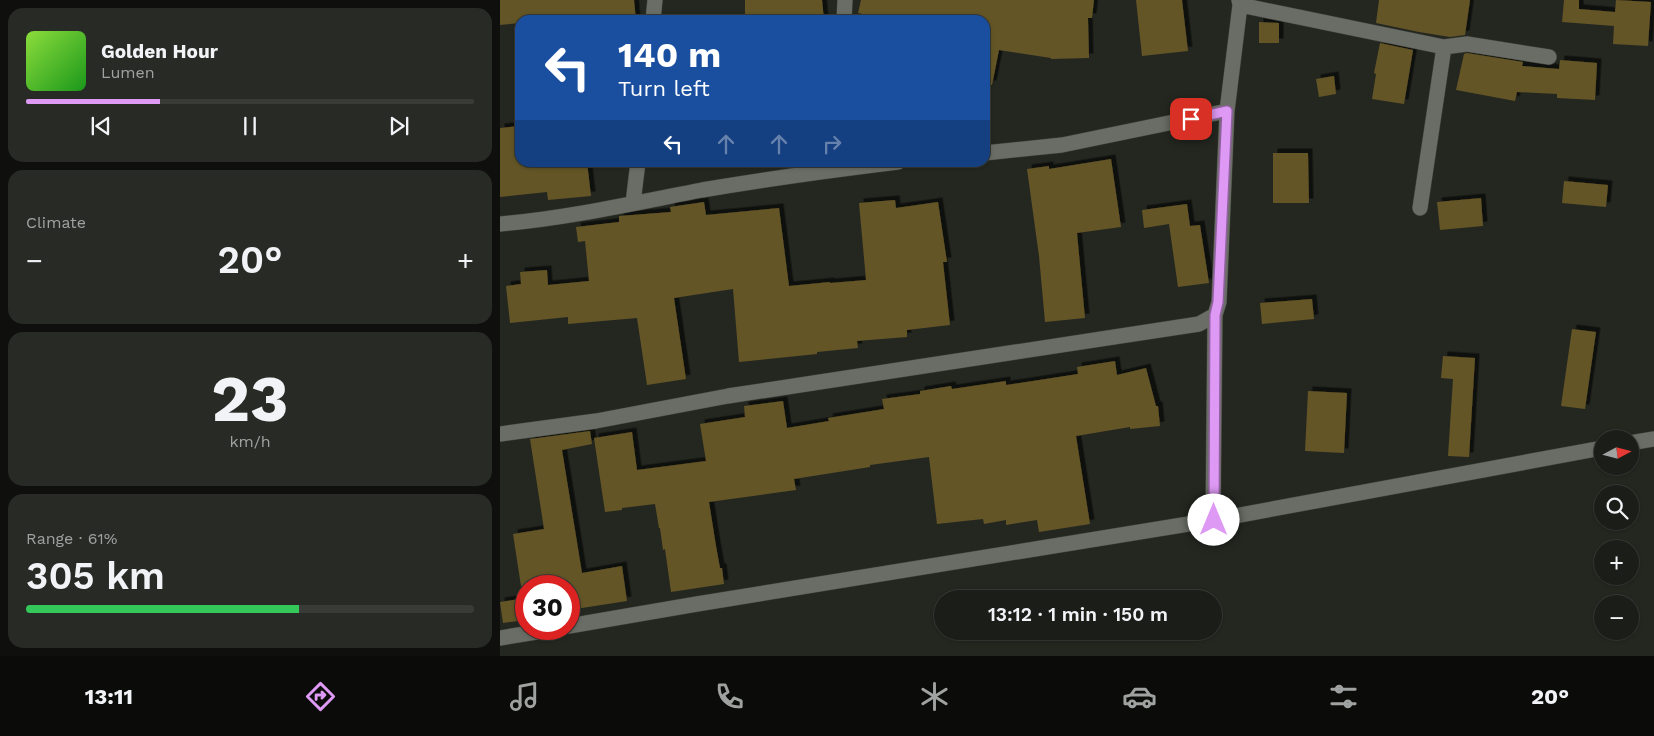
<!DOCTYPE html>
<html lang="en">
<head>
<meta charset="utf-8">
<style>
  :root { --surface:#1b1d18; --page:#282a25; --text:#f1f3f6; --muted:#a0a2a2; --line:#393b37; --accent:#dd99f3 }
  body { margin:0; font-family:"Work Sans",sans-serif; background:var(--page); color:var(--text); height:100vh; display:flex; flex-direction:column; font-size:19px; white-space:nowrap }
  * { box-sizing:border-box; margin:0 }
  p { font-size:16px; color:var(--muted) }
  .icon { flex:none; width:28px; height:28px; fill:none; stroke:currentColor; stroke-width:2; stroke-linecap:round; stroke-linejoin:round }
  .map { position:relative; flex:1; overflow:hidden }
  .drawer { display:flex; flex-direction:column; gap:8px; padding:8px; background:#0f100d; width:500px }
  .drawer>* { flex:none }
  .hud { position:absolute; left:15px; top:15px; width:475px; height:152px; border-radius:15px; box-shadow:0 1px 4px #0004,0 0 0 1px var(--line); background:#1a4fa0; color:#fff; overflow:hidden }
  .needle { width:32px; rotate:83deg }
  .controls { position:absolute; left:1094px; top:430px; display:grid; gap:10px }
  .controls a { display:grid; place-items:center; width:45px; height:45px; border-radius:50%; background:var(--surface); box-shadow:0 1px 4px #0004,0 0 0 1px var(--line); font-size:25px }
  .speed { position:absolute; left:15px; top:575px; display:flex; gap:10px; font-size:25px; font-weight:700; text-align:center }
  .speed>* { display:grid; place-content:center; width:65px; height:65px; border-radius:50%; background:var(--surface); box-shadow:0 1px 4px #0004,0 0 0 1px var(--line); line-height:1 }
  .speed .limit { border:8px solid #d22; background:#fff; color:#111 }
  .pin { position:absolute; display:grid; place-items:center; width:42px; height:42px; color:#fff; margin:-21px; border-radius:10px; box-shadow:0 2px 8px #0006 }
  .me { position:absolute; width:55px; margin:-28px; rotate:0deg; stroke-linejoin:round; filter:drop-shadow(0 0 4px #0008) }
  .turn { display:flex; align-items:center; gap:18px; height:105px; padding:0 20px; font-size:22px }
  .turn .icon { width:65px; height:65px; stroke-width:2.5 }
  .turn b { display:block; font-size:35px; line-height:42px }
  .lanes { display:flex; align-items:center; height:48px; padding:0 20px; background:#0003; justify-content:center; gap:25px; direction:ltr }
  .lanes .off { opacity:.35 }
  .big { font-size:38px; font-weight:600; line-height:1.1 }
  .drawer .card { flex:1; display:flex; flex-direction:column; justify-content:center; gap:8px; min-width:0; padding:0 18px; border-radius:15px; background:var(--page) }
  .drawer .dial { align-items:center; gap:0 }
  .dial b { font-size:65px; line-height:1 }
  .song { display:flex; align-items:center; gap:15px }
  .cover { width:60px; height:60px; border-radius:8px; background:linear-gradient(135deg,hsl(90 70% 55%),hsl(120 70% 35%)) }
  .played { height:5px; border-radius:2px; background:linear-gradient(90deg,var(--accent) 30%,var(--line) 30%) }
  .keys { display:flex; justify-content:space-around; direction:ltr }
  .heat { display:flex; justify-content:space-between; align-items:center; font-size:28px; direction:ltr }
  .charge { height:8px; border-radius:4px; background:linear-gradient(90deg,#34c759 61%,var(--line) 0) }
  .trip { position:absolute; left:434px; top:590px; width:288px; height:50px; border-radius:25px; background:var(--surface); box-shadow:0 1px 4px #0004,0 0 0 1px var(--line); font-weight:600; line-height:50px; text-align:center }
  .tabs { display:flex; height:80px; justify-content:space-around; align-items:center; background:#0b0c0a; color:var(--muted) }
  .tabs .icon { width:35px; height:35px }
  .tabs .current { color:var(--accent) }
  .tabs b { font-size:22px; color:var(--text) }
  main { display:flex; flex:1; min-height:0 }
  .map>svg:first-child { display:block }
  .building { fill:#635427; filter:url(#shadow) }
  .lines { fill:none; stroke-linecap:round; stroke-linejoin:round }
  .street-casing { stroke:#3f423b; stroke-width:16 }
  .street { stroke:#6a6d65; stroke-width:15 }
  .route-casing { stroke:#90639e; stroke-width:12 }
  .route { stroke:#dd99f3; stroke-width:9 }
</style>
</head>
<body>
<main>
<section class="drawer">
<div class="card">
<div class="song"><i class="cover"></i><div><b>Golden Hour</b><p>Lumen</p></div></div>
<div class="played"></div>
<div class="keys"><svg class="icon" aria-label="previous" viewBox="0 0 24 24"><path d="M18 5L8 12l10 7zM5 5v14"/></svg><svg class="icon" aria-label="pause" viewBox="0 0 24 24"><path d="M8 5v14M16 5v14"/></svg><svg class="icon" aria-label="next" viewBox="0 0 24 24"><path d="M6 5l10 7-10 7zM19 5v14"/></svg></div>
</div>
<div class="card"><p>Climate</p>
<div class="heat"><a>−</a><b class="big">20°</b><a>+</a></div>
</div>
<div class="card dial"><b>23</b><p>km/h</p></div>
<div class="card"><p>Range · 61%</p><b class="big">305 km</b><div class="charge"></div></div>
</section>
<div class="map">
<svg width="1154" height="656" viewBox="0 0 1154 656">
  <defs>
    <filter id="shadow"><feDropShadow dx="4.5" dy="-4.5" stdDeviation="0" flood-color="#0009"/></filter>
  </defs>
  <rect width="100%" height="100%" fill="#242720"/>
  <path class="building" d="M0 0H134L136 20H20V23L0 25Z
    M245 0H322L324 20H245Z
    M361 0H594L592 18H588L589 58 551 59V58L499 50 492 85H485V20H391L358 13Z
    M636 0H682L688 51 642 56Z
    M879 0H970L965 35 950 37 919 32 876 23Z
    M1064 0H1079V9L1115 12 1116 0 1151 2 1148 46 1113 44 1114 26 1062 22Z
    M759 22 779 23V43H759Z
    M880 43 913 50 904 104 872 99 876 74 874 73Z
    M967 53 1023 62 1022 66 1059 69 1060 60 1097 63 1095 100 1057 98V94L1017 92 1015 101 956 90 964 54Z
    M834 76 836 94 819 97 816 79Z
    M20 126V162H87L91 196 48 200 47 192 0 197V128Z
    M773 153H808L809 203H773Z
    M611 159 621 227 577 233 585 318 545 322 539 256 527 169 549 166V169Z
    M1064 181 1108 185 1106 207 1062 203Z
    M981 198 983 226 940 230 937 202Z
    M395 200 396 208 438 202 447 262H443L450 325 407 330V337L357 341 358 348 317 352V354L239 362 233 289 174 298 186 379 147 385 137 318 68 324V317L10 323 6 286 21 284 20 272 47 270 48 285 89 281 85 241 78 242 76 227 119 222V216L171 212 170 207 204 202 206 215 279 208 289 286 330 282V283L366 280 359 203Z
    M687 204 690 226 700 225 709 283 678 287 669 224 644 228 642 210Z
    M812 299 814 319 762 324 760 303Z
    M1072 329 1096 332 1085 409 1061 406Z
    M943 356 975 358 969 457 948 456 953 379 941 378Z
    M615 361 617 375 646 368 656 406H658L660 426 630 429V427L576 436 590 524 539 532 537 520 506 525V520L484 524 483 519 437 524 429 457 370 465V467L294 479 296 490 209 502 216 546 220 568H222L224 584 171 592 165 549 163 550 160 528H159L155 504 122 508V510L105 512 94 438 132 432 137 470 206 461 200 424 245 417 244 406 283 401 287 428 329 421 328 418 384 409 382 399 420 394V391L451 386 452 389 506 381V385L578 374 577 367Z
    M808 391 847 393 844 453 805 451Z
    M90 431 92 444 62 450 82 573 122 566 127 601 69 610V586H21L13 534 44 529 30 439Z
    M26 598V620L3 623 0 602Z"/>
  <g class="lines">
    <g class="street-casing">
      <path id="street" d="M740 5 944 47 967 44 1049 57
        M153 20 155 0
        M344 20 345 0
        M485 153 562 145 727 111
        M133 203 138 162
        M920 208 944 47
        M0 224C68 218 135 203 202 190 267 179 332 170 398 162
        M0 434 96 421 228 396 699 324 715 315
        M1130 443 1154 439
        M713 520 715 315 719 302 727 111 740 5 739 0
        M69 626 197 604 713 520 1102 448
        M0 638 55 629"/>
    </g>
    <use href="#street" class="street"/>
  </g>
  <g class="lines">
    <g class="route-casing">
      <path id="route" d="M691 119 727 111 718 302 715 315 714 520"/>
    </g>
    <use href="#route" class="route"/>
  </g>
</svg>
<div class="controls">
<a><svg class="needle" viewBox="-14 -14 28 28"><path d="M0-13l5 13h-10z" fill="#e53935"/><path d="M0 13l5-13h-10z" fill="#a0a2a2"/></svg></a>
<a><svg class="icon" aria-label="search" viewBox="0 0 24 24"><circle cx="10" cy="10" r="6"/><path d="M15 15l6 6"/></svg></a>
<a>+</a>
<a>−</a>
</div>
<div class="speed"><div class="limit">30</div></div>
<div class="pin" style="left:691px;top:119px;background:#d93025"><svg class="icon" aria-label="arrive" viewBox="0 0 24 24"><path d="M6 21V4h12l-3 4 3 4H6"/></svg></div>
<svg class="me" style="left:714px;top:520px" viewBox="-20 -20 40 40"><circle r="19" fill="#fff"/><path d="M0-13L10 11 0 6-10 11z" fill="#dd99f3"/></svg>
<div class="trip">13:12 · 1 min · 150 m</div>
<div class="hud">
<div class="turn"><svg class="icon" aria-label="left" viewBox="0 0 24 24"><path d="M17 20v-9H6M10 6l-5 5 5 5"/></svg><div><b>140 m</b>Turn left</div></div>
<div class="lanes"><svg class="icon" aria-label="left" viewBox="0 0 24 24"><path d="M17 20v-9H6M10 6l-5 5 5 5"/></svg><svg class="icon off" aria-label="ahead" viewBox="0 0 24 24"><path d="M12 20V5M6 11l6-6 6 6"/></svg><svg class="icon off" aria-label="ahead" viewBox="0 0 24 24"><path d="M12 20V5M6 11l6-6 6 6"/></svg><svg class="icon off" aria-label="right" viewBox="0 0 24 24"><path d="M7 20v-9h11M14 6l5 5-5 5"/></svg></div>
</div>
</div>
</main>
<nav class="tabs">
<b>13:11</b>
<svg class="icon current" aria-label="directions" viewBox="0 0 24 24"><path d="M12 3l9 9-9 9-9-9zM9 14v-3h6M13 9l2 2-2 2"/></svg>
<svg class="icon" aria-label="music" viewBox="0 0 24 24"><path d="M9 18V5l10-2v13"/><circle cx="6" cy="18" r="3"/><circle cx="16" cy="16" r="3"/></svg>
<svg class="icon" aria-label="phone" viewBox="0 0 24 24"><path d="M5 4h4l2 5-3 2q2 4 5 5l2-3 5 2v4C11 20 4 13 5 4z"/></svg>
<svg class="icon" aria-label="climate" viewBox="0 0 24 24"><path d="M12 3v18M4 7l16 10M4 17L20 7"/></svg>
<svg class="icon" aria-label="car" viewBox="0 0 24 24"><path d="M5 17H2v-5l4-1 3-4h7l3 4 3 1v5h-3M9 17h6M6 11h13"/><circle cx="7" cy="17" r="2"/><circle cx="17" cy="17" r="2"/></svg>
<svg class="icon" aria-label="filters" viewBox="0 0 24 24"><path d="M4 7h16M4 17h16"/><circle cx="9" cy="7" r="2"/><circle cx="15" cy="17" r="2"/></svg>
<b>20°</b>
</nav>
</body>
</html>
